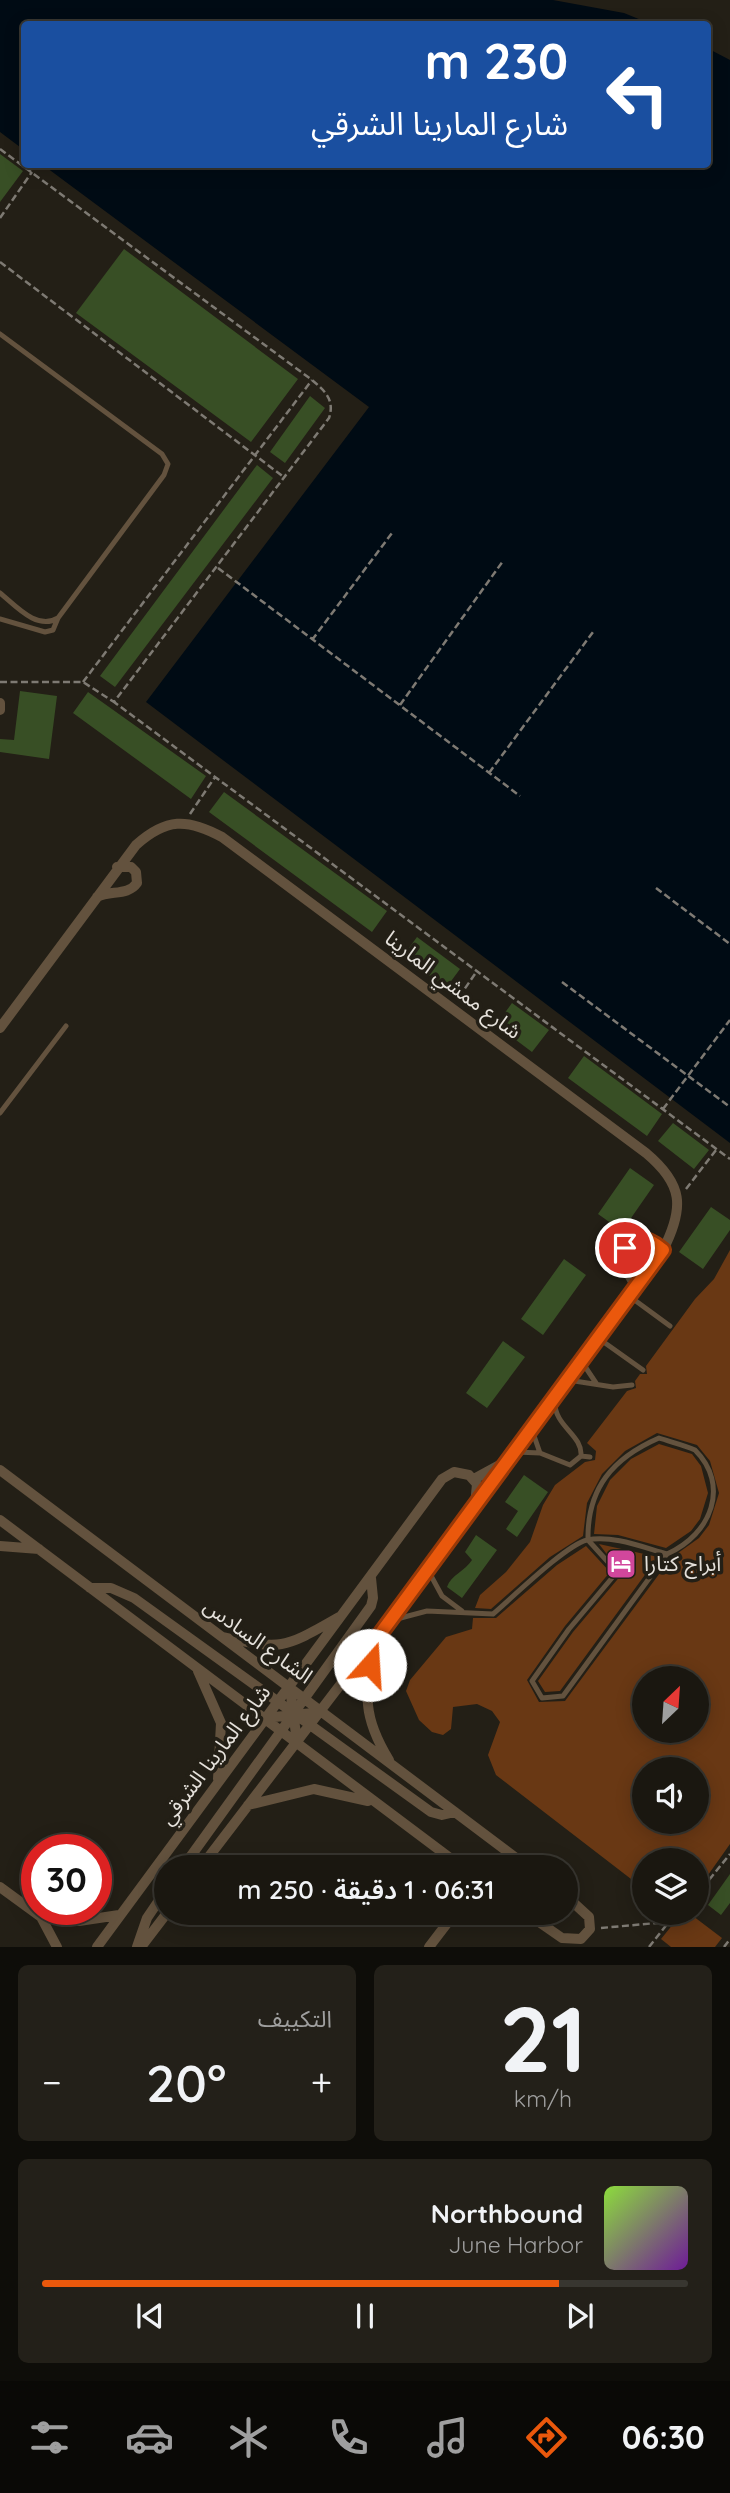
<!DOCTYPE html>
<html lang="ar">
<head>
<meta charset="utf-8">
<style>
  :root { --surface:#1a1710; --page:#232019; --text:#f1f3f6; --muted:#9f9f9f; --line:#383630; --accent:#ea580c }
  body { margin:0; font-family:Quicksand,"Noto Sans Arabic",sans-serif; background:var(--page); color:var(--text); direction:rtl; height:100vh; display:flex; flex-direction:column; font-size:26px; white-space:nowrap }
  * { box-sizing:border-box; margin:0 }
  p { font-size:23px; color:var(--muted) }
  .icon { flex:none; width:38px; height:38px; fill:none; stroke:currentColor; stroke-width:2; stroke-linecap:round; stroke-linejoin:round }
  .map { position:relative; height:1947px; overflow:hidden; direction:ltr }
  .sheet { display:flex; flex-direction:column; gap:18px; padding:18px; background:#0e0d09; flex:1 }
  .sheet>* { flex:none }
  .guide { position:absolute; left:21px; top:21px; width:690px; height:147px; border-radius:7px; box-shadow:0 4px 18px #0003,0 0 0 2px var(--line); direction:rtl; background:#1a4fa0; color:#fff; overflow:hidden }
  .needle { width:46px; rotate:25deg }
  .fabs { position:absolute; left:632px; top:1666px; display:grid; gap:14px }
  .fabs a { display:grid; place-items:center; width:77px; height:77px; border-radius:50%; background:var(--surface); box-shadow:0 4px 18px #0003,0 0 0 2px var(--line); font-size:35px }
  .speed { position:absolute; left:21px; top:1834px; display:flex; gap:14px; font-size:35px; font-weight:700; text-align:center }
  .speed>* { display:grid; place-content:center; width:91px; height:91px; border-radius:50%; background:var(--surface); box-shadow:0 4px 18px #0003,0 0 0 2px var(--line); line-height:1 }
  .speed .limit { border:10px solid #d22; background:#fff; color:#111 }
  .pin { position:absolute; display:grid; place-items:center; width:60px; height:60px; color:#fff; margin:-30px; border:4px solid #fff; border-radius:50%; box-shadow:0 2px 7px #0007 }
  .me { position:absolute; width:77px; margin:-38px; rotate:19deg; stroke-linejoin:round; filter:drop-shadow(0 0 5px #0008) }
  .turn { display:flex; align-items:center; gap:24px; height:147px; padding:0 28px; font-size:32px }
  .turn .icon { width:91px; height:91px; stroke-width:2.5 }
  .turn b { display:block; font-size:49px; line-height:60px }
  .big { font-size:52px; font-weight:600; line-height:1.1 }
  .sheet .widget { flex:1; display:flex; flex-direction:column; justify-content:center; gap:10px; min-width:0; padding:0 24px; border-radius:10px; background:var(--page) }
  .sheet .dial { align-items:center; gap:0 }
  .dial b { font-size:91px; line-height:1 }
  .song { display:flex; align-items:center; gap:21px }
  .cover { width:84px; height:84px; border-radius:10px; background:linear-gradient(135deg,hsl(90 70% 55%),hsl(280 70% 35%)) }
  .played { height:7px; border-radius:4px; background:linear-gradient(90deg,var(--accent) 80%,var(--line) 80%) }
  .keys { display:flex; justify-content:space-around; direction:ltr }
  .heat { display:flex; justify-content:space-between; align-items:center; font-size:38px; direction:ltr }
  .sheet .tiles { flex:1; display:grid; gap:18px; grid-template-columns:1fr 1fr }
  .widget:last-child { grid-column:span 2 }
  .trip { position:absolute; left:154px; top:1855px; width:424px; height:70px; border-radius:35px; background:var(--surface); box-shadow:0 4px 18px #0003,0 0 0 2px var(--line); font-weight:600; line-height:70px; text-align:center; direction:rtl }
  .dock { display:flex; height:112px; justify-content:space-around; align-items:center; background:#0a0906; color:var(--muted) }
  .dock .icon { width:49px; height:49px }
  .dock .on { color:var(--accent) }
  .dock b { font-size:32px; color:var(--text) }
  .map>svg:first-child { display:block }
  .green { fill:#384f25 }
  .water { fill:#000b14 }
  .building { fill:#693814; fill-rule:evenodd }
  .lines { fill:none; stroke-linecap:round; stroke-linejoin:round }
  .path { stroke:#7e7a73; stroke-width:2.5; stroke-dasharray:7 3.5; stroke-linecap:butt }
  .service { stroke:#63523e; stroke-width:5 }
  .minor { stroke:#63523e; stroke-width:10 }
  .route-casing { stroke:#983908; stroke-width:18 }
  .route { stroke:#ea580c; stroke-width:12 }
  .labels { text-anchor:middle; stroke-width:7; stroke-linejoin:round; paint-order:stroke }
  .street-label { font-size:21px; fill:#e5e1db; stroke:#231f16 }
  .poi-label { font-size:21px; fill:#e5e1db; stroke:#231f16; text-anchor:start }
</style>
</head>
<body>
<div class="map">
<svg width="730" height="1947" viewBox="0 0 730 1947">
  <rect width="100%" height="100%" fill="#231f16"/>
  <path class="green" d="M0 154 23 171 0 202Z
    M124 249 298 379 251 442 76 313Z
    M310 396 325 408 285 463 270 452Z
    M257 465 273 478 115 687 100 676Z
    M20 691 57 696 49 759 0 752V739L14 740Z
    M88 692 206 776 191 799 73 713Z
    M224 792 387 911 372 932 209 812Z
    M417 937 460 969 446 988 403 956Z
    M512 1003 549 1030 532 1052 496 1025Z
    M584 1056 662 1114 647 1136 568 1078Z
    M673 1123 709 1150 694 1169 658 1141Z
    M630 1168 654 1185 622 1231 598 1214Z
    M711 1207 730 1220V1230L703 1269 679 1252Z
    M564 1259 586 1275 543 1335 521 1319Z
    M503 1341 525 1357 487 1408 466 1393Z
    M524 1475 548 1492 517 1537 506 1529 518 1511 505 1502Z
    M476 1535 497 1550 462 1598 447 1587C451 1575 465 1571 472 1560L465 1552Z
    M730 1874V1903L721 1915 708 1905Z"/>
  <path class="water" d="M0 0H553L624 13 651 24H24V150L0 132Z
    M707 48 730 60V1143L146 702 369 407 43 165 707 164Z"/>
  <path class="building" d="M730 1250V1844L696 1892V1860H644V1889L496 1775 488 1755 500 1722 492 1711 477 1704 453 1707 451 1729 443 1735 432 1732 419 1720 406 1691 410 1680 446 1637 472 1629 473 1618H496L557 1565 586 1546 610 1572 565 1626 527 1680 539 1702 565 1701 671 1558 699 1538 709 1525 719 1493 710 1461 697 1445 657 1433 625 1451 602 1474 587 1503 583 1536 550 1557 491 1609 475 1608 480 1595 506 1572 530 1542 543 1505 555 1485 585 1462 595 1460 596 1451 587 1443 627 1391 636 1388 635 1381 640 1374H647L646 1366 695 1299 714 1279ZM644 1678H696V1731H644ZM644 1769H696V1822H644Z
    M659 1444 692 1454 701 1466 708 1493 700 1519 691 1531 666 1548 618 1535 594 1534 597 1506 610 1480 631 1459Z
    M599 1544 658 1557 560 1691 545 1692 538 1681 573 1632 622 1574Z
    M682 1913H689L722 1938 715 1947H671L661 1939Z"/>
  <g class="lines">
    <path class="path" d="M0 149 312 380C325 391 335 400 329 418L114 702 730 1159
      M0 218 32 172
      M0 262 285 478
      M218 568 520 796
      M312 640 392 533
      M0 682H83L114 702
      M83 682 312 380
      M400 705 503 561
      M489 773 593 632
      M190 814 215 777
      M656 888 730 944
      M562 982 730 1107
      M459 997 477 971
      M663 1109 730 1020
      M686 1189 716 1150
      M696 1896 730 1854
      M601 1928 668 1922
      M649 1947 676 1913
      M724 1947 730 1939"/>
    <path class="service" d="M0 334 162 454 168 464 164 475 58 618 53 630 45 632 0 619
      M0 593C16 606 37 631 58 618
      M0 1113 66 1026
      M629 1296 670 1326
      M598 1338 643 1370
      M582 1362 596 1383
      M568 1380 613 1387 632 1385
      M555 1402C554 1426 583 1435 581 1456
      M532 1430 540 1453
      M659 1438C671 1442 684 1445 695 1450 730 1485 712 1534 667 1554L563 1696 542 1698 532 1681 569 1629 617 1572 588 1540C587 1488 613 1458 659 1438Z
      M516 1452 540 1453 570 1465 581 1456 590 1457
      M429 1572 442 1596 462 1611
      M393 1620 427 1611 493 1614C513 1597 566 1545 587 1540 613 1535 642 1547 667 1554"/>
    <path class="minor" d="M0 703V710
      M97 897C110 890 128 896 137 883L136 872 131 867H117
      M0 1028 136 845C166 818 187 818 222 837L646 1153C683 1184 685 1207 663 1250L428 1570 201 1867
      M636 1287 623 1264 625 1248C638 1234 650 1239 663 1250
      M0 1470 528 1867
      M474 1479 507 1461
      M0 1520 462 1867
      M0 1546 39 1549
      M90 1588H111L134 1598 431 1812 442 1815 455 1812
      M223 1637C284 1651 286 1647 339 1617
      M374 1646C365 1695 362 1716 389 1760
      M198 1671 221 1723 218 1779
      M290 1688 297 1742
      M265 1718 322 1712
      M248 1805 314 1789 368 1801
      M183 1867 371 1606 373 1598 371 1578
      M0 1887 41 1917 57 1947
      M526 1913 562 1938 581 1939 590 1929 589 1917 565 1895
      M41 1917 79 1921 119 1915
      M97 1947 442 1479 454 1472 469 1475 477 1484 475 1505
      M137 1947 147 1918 166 1890
      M141 1947 167 1913
      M429 1947 455 1913"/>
  </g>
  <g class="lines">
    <g class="route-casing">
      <path id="route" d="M370 1665 375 1641 663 1250C650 1239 637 1234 625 1248"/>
    </g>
    <use href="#route" class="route"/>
  </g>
  <defs>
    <g id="hotel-square" transform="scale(1.575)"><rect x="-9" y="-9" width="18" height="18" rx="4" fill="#d1479c" stroke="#231f16"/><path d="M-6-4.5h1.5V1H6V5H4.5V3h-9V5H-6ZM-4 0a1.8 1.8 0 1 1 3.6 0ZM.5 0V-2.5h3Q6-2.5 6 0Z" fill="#fff"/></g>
  </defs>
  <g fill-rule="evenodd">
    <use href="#hotel-square" x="621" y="1564"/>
  </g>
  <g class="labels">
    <g class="street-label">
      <text transform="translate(453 985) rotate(37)" y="7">شارع ممشي المارينا</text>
      <text transform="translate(258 1641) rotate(36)" y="7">الشارع السادس</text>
      <text transform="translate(215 1755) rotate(-53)" y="7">شارع المارينا الشرقي</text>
    </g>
    <g class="poi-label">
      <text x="644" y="1571">أبراج كتارا</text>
    </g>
  </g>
</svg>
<div class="fabs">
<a><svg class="needle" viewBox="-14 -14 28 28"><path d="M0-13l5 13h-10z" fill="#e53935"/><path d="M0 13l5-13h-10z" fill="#9f9f9f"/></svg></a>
<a><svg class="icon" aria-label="sound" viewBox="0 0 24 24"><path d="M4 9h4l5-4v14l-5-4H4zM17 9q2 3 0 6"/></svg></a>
<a><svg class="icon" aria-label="layers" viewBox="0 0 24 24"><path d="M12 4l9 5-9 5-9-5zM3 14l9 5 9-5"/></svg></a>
</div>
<div class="speed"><div class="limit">30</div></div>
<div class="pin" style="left:625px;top:1248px;background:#d93025"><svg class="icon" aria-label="arrive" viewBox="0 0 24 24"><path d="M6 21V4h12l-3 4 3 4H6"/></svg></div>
<svg class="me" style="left:370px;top:1665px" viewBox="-20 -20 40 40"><circle r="19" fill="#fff"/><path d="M0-13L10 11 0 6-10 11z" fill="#ea580c"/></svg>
<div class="trip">06:31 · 1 دقيقة · 250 m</div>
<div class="guide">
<div class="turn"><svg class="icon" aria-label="left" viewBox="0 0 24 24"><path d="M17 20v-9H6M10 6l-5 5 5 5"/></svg><div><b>230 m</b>شارع المارينا الشرقي</div></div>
</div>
</div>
<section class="sheet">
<div class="tiles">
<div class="widget dial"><b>21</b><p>km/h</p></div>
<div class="widget"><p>التكييف</p>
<div class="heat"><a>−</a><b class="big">20°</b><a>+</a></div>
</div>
<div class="widget">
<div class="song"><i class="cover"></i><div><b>Northbound</b><p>June Harbor</p></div></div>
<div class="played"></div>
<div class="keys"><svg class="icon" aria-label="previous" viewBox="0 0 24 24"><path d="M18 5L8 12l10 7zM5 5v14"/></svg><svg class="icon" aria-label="pause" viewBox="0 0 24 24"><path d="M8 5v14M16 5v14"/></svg><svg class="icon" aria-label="next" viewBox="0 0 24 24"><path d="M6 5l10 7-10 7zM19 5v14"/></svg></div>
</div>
</div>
</section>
<nav class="dock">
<b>06:30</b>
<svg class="icon on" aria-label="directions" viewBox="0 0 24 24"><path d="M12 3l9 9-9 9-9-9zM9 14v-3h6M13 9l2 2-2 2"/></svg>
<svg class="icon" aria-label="music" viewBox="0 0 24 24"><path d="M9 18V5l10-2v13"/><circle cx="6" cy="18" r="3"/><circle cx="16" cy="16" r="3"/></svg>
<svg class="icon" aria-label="phone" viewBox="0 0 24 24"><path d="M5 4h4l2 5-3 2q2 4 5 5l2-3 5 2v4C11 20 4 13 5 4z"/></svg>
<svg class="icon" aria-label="climate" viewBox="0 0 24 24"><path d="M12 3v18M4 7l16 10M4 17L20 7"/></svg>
<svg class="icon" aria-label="car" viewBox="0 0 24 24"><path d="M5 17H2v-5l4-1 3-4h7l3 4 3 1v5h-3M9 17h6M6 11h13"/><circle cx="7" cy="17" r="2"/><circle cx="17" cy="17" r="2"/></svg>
<svg class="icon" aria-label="filters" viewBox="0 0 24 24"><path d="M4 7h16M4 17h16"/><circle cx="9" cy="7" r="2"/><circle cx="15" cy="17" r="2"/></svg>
</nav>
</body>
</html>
